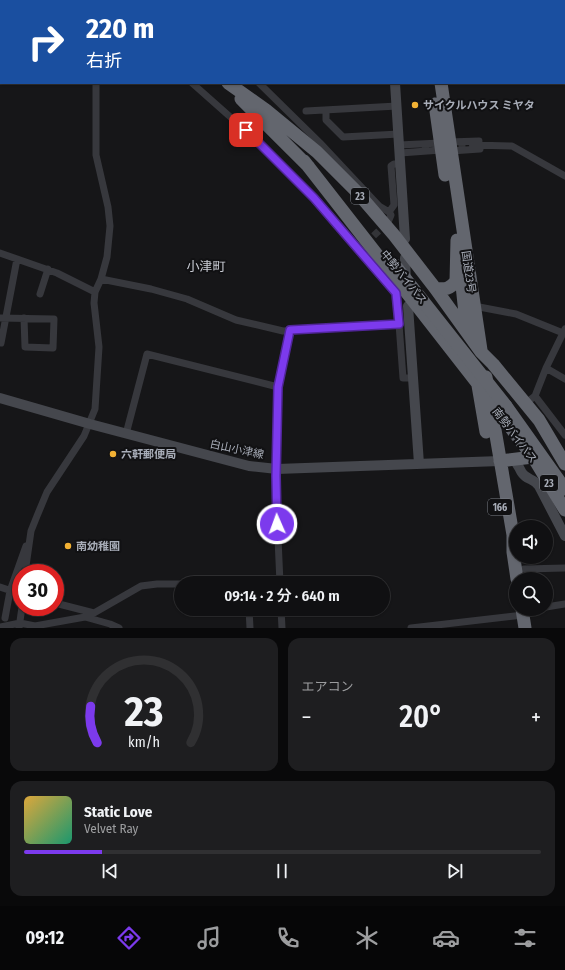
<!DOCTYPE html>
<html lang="ja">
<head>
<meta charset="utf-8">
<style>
  :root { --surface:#101012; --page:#1e1e20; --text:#f1f3f6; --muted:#9c9d9f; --line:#303032; --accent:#7c3aed }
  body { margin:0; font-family:"Fira Sans Condensed","Noto Sans JP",sans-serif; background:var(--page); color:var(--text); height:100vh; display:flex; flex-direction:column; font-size:15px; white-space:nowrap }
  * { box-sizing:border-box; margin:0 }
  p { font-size:13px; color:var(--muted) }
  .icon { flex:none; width:22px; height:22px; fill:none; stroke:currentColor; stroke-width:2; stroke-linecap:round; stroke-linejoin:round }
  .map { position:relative; height:628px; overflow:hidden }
  .sheet { display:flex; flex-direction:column; gap:10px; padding:10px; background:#09090a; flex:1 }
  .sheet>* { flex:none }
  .guide { position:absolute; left:0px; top:0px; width:565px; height:84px; box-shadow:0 1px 3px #0004,0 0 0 1px var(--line); background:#1a4fa0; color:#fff; overflow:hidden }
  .fabs { position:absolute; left:509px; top:520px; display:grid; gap:8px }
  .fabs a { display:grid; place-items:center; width:44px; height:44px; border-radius:50%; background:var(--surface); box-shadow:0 1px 3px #0004,0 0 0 1px var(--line); font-size:20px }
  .speed { position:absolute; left:12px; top:564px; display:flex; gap:8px; font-size:20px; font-weight:700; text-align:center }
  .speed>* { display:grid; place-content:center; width:52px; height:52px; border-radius:50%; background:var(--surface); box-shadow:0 1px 3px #0004,0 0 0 1px var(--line); line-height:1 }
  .speed .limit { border:6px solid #d22; background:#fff; color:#111 }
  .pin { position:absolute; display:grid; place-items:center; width:34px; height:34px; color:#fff; margin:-17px; border-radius:8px; box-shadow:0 2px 6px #0006 }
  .me { position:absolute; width:44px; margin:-22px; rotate:358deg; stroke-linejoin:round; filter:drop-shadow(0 0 3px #0008) }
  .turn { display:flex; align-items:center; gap:14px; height:84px; padding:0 20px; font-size:18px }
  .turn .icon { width:52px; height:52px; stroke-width:2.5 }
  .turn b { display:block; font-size:28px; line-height:34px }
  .big { font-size:30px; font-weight:600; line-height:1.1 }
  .sheet .widget { flex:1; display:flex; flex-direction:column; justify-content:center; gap:6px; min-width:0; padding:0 14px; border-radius:12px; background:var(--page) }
  .sheet .dial { align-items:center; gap:0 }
  .dial svg { height:104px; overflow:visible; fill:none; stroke:var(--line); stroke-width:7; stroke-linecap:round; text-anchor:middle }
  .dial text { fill:var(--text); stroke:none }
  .song { display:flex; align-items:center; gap:12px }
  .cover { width:48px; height:48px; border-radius:6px; background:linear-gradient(135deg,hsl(40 70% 55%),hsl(160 70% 35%)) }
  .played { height:4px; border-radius:2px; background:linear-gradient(90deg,var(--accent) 15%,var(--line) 15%) }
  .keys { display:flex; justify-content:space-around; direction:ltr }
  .heat { display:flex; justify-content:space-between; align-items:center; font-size:22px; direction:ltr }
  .sheet .tiles { flex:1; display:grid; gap:10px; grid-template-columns:1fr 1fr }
  .widget:last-child { grid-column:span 2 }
  .trip { position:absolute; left:174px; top:576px; width:216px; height:40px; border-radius:20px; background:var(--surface); box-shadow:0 1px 3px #0004,0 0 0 1px var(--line); font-weight:600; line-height:40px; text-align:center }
  .tab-bar { display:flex; height:64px; justify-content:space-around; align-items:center; background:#060607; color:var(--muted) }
  .tab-bar .icon { width:28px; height:28px }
  .tab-bar .active { color:var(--accent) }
  .tab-bar b { font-size:18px; color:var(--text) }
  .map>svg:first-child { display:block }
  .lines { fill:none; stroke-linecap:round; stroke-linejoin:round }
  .street-tunnel { stroke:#333438; stroke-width:7; stroke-dasharray:7 3.5; stroke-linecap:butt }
  .street { stroke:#37383d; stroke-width:7 }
  .secondary { stroke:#45474d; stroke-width:10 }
  .highway { stroke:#63666e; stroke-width:13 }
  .highway-bridge { stroke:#63666e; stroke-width:13 }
  .route-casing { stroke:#51269a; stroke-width:10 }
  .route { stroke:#7c3aed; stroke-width:7 }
  .poi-dot { fill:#f2b134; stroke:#111113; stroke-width:1.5 }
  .labels { text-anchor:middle; stroke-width:4; stroke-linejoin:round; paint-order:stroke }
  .shield { fill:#111113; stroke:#7b7e86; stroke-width:1 }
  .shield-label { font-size:10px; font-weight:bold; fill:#a8adb8 }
  .poi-label { font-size:11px; font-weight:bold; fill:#a8adb8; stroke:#111113; text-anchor:start }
  .street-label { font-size:11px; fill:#a8adb8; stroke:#111113 }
  .quarter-label { font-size:13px; fill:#c9ccd4; stroke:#111113 }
</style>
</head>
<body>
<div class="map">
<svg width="565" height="628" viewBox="0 0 565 628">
  <rect width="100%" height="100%" fill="#161618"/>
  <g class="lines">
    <path class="street-tunnel" d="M448 146 473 145
      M422 148 435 147
      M366 243 386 224"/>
    <path class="street" d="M73 0 75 1
      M154 0 156 1
      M87 1 88 0
      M0 59H1
      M564 69H565
      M192 83 245 130 314 198 360 250 396 293 399 324
      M259 83 320 143 379 206 389 212 391 215 388 222
      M326 110V120L343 137 399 134
      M306 111 397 106
      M449 142 479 141
      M399 145 440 143
      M473 145 512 146 565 176
      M451 151 480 149
      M400 153 441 150
      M389 212 394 205 391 166 394 164H400
      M0 253 57 273 95 292
      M101 279 151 289 187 299 236 320 283 331 399 324 403 378H413
      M40 294 48 269
      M474 306 516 314 563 333
      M0 318 54 319 53 348 25 347 24 318
      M1 343 17 259
      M546 368 565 379
      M535 396 565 435
      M526 403 535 396 546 368 565 329
      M126 434 147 354 278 387
      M524 569 565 568
      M25 573 31 531 37 516 47 492 84 436 95 409 99 347 94 303 95 292 101 279 107 257 110 226 108 207 96 155V83
      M280 583 276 494 278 387 290 330
      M0 587 21 594
      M55 603 94 613 141 586 157 584H181
      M546 607 565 604
      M249 609 250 628
      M281 609 282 628
      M5 618 10 591 26 546
      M0 627 20 623 35 626 85 617 110 624 119 628
      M19 628 22 607
      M411 628 523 615 537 609"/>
    <path class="secondary" d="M390 0V1
      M395 83 405 239
      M405 258 406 282
      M408 306 419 464
      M0 398 90 424 249 466 277 469 500 461
      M513 460C520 464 519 472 525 476 530 480 535 480 539 486L565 536"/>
    <path class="highway" d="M111 0 112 1
      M427 0 428 1
      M228 83 266 110 317 152 356 191 394 235 435 288 481 352 493 364 539 420 565 464
      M441 83 481 350
      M241 99 309 167
      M435 104 445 175
      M304 161 478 384
      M461 276 467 332
      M435 288C445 290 450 289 456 281L457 240
      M476 374 486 432
      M486 377 513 535V552L517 579
      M492 403 533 457 565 510
      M506 406 565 489
      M500 461 533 457
      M522 609 525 628"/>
    <path class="highway-bridge" d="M393 263 506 406"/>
  </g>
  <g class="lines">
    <g class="route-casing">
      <path id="route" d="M246 130 314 198 396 293 399 324 290 330 278 387 276 476 277 524"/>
    </g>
    <use href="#route" class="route"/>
  </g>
  <g class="poi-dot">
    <circle cx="415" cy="105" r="4"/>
    <circle cx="113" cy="454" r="4"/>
    <circle cx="68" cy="546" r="4"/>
  </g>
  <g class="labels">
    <g class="shield">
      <rect x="351" y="188" width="18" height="16" rx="3"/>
      <rect x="540" y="475" width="18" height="16" rx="3"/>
      <rect x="488" y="499" width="24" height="16" rx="3"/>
    </g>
    <g class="shield-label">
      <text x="360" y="200">23</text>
      <text x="549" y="487">23</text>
      <text x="500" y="511">166</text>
    </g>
    <g class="poi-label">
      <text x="423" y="109">サイクルハウス ミヤタ</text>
      <text x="121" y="458">六軒郵便局</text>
      <text x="76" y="550">南幼稚園</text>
    </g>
    <g class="street-label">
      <text transform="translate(469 272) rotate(82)" y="4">国道23号</text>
      <text transform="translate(404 277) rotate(51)" y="4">中勢バイパス</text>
      <text transform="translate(515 435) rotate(53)" y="4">南勢バイパス</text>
      <text transform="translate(237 449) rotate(12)" y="4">白山小津線</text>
    </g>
    <g class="quarter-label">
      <text x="206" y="271">小津町</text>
    </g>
  </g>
</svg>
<div class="fabs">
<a><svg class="icon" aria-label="sound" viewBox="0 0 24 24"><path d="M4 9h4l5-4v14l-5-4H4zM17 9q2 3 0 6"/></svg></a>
<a><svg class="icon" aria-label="search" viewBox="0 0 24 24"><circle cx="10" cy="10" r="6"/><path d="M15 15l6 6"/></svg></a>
</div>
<div class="speed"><div class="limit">30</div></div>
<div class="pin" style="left:246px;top:130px;background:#d93025"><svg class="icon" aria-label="arrive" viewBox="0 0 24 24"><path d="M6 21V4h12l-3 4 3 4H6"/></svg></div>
<svg class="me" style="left:277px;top:524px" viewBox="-20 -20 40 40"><circle r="17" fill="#7c3aed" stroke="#fff" stroke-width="3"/><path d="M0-11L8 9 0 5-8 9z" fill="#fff"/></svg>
<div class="trip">09:14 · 2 分 · 640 m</div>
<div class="guide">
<div class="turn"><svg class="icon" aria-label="right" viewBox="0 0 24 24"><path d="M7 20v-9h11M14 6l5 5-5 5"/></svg><div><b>220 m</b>右折</div></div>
</div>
</div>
<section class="sheet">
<div class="tiles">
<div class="widget dial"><svg viewBox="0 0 100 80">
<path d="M14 69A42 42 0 1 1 86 69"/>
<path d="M14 69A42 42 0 0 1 9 41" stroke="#7c3aed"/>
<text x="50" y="56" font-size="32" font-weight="700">23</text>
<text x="50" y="72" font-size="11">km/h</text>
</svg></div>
<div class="widget"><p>エアコン</p>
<div class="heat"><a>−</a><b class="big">20°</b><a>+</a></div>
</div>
<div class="widget">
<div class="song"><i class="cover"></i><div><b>Static Love</b><p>Velvet Ray</p></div></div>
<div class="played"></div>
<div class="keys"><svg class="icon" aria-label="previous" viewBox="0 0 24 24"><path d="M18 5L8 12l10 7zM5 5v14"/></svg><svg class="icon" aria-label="pause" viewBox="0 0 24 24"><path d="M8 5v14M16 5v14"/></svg><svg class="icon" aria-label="next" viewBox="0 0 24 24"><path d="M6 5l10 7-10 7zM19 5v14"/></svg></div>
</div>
</div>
</section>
<nav class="tab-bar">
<b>09:12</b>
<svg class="icon active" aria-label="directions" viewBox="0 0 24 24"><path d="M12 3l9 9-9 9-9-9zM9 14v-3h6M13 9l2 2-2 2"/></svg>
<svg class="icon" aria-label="music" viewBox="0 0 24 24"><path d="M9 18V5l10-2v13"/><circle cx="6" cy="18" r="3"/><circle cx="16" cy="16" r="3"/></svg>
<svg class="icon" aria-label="phone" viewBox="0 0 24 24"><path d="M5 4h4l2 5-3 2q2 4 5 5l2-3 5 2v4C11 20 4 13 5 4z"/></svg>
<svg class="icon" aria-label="climate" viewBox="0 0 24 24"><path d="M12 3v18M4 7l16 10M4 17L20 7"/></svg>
<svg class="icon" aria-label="car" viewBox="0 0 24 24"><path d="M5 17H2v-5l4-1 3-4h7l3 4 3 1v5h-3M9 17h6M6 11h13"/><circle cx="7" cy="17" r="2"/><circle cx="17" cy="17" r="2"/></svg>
<svg class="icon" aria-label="filters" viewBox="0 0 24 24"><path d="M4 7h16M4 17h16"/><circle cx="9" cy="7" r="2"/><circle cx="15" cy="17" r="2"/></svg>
</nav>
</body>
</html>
